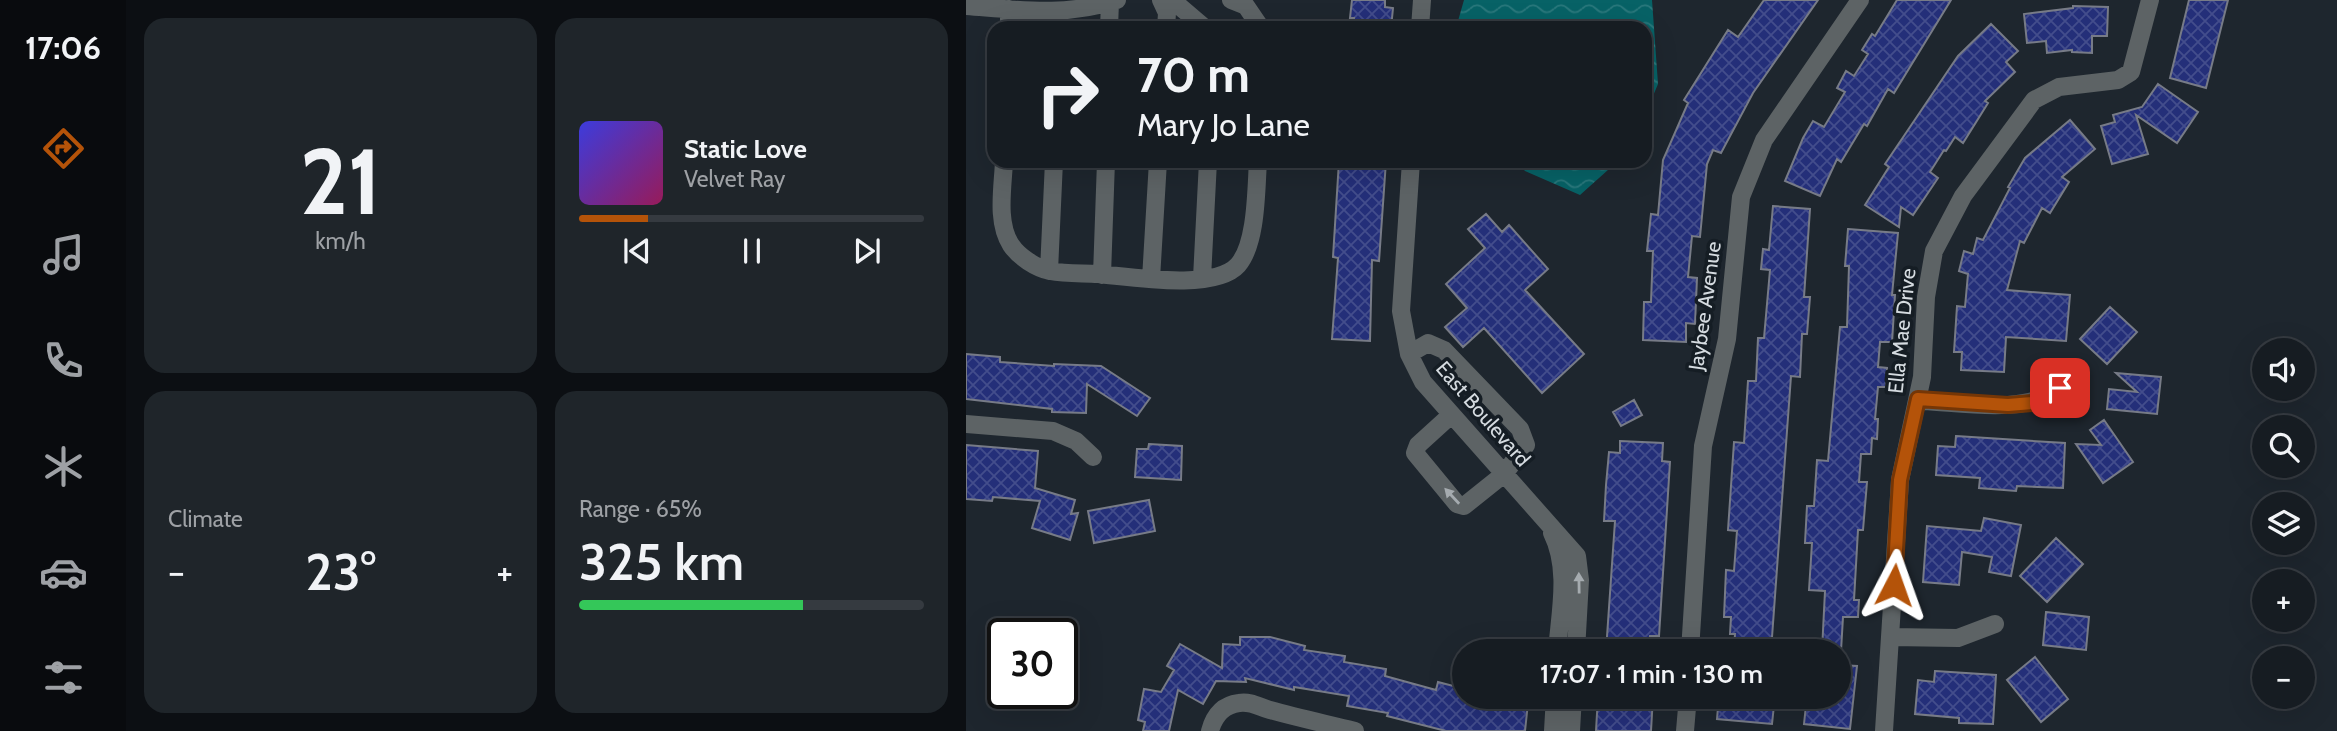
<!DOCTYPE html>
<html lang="en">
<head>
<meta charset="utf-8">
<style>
  :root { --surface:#161c22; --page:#1f252a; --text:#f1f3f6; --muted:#9ea1a5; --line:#353a40; --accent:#b45309 }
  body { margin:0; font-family:Cabin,sans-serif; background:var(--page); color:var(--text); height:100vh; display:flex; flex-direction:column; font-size:26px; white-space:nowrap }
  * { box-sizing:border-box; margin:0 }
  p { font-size:23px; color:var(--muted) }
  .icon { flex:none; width:38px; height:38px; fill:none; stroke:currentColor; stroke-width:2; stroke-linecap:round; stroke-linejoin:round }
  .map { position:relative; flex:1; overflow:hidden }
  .drawer { display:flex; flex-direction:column; gap:18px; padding:18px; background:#0c0f13; width:840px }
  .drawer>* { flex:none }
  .top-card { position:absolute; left:21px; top:21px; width:665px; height:147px; border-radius:21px; box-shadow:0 7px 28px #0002,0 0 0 2px var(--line); background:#161c22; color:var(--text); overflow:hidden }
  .fabs { position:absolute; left:1286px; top:338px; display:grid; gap:14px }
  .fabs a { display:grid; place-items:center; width:63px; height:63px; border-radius:50%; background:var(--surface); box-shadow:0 7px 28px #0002,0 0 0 2px var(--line); font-size:35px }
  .speed { position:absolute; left:21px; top:618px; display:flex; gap:14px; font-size:35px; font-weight:700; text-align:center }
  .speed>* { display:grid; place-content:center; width:91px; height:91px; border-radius:50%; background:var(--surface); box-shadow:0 7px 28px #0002,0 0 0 2px var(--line); line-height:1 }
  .speed .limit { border:4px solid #111; border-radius:10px; background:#fff; color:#111 }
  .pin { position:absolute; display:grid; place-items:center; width:60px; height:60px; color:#fff; margin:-30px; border-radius:14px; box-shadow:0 4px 10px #0006 }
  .me { position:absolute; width:77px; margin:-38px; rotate:4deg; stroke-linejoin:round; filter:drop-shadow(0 0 5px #0008) }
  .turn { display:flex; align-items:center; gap:24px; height:147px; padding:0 35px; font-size:32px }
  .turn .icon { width:91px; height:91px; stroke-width:2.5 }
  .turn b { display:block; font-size:49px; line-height:60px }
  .big { font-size:52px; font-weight:600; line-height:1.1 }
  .drawer .tile { flex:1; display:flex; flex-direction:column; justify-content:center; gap:10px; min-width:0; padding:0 24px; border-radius:21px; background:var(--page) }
  .drawer .dial { align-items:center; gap:0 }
  .dial b { font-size:91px; line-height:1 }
  .song { display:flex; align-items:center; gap:21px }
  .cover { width:84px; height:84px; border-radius:10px; background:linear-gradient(135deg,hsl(240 70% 55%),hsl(330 70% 35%)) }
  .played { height:7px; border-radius:4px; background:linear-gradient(90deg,var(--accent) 20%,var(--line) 20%) }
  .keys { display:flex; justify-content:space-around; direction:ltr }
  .heat { display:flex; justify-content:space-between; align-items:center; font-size:38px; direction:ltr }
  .charge { height:10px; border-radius:5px; background:linear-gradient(90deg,#34c759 65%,var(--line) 0) }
  .drawer .tiles { flex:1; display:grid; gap:18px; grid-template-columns:repeat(2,1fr) }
  .trip { position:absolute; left:486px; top:639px; width:399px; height:70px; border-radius:35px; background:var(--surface); box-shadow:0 7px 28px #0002,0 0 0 2px var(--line); font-weight:600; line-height:70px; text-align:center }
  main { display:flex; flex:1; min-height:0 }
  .tabs { display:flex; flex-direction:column; width:126px; justify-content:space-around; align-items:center; background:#090b0e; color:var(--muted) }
  .tabs .icon { width:49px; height:49px }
  .tabs .on { color:var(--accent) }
  .tabs b { font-size:32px; color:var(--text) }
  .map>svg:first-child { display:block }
  .water { fill:url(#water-waves) }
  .building { fill:url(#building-cross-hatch); stroke:#777b87; stroke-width:2 }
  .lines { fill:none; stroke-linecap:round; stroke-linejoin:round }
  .minor { stroke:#5d6365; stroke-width:18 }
  .oneway { fill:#a5abaf }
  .route-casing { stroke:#753606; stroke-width:18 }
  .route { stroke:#b45309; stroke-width:12 }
  .labels { text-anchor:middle; stroke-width:7; stroke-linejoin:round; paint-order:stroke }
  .street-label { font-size:21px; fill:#d5dbe0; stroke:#151d24 }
</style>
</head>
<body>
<main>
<nav class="tabs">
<b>17:06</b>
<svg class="icon on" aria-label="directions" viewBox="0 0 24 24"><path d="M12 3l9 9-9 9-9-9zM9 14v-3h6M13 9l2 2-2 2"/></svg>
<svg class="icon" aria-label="music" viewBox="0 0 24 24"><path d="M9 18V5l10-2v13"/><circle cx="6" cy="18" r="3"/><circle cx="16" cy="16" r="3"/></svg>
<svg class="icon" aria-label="phone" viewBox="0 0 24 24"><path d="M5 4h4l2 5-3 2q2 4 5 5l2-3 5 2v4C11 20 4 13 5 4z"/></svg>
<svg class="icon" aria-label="climate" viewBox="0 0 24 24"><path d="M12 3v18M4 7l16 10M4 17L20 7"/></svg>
<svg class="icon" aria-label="car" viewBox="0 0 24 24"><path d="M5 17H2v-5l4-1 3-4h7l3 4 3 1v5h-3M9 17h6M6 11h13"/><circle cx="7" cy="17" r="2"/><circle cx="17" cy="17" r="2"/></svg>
<svg class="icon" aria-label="filters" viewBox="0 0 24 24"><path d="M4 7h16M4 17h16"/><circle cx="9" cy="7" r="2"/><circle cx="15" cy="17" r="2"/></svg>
</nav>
<section class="drawer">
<div class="tiles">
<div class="tile dial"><b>21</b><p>km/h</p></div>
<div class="tile">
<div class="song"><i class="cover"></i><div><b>Static Love</b><p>Velvet Ray</p></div></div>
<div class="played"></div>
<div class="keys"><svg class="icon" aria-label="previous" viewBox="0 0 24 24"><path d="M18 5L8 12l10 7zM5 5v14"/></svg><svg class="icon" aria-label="pause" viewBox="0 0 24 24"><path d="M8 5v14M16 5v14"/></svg><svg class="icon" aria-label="next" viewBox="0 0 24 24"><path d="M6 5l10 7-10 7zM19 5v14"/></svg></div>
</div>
<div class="tile"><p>Climate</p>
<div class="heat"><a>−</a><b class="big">23°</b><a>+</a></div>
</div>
<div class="tile"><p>Range · 65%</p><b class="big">325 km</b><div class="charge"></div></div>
</div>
</section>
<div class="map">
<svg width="1371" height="731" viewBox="0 0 1371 731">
  <defs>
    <pattern id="water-waves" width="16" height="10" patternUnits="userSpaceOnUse" patternTransform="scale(1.75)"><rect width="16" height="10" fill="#076266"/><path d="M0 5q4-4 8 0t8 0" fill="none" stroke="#2a787c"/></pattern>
    <pattern id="building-cross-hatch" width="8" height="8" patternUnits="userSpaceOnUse" patternTransform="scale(1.75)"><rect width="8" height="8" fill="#242f79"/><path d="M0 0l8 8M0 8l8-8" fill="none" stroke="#434d8c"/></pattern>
  </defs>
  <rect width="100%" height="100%" fill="#1e262e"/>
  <path class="water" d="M498 0H686L692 84 679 115V28H490Z
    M550 161H652L614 195 559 171Z"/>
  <path class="building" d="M386 0H419V7L427 8 425 28H387L388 18H384Z
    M798 0H852L787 93 755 153 747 150 741 164 734 237 726 236 722 277 731 278 729 324 720 323V342L677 340 678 302H685L687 251H681L685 214 692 215 697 160 722 103 718 100 762 30 772 37Z
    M931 0H985L928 93 922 89 901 126 898 124 875 162 871 159 854 196 819 181 837 138 847 121 858 127 879 92 871 88 880 71 888 76 902 54 896 50 906 34 909 36Z
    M1223 0H1262L1240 88 1204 78Z
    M1107 6 1142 7 1141 36H1126V53L1106 52V50L1081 53 1080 41 1061 43 1058 14 1107 8Z
    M1025 24 1052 51 1040 62 1049 72 1019 101 1022 103 997 143 989 137 980 151 978 150 964 172 972 178 947 215 935 207 933 227 899 205 923 167 919 164 992 56Z
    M1192 84 1232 112 1211 143 1170 115 1182 154 1146 164 1135 126 1149 122 1147 115 1176 107Z
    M1104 120 1129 149 1096 177 1103 182 1084 213 1076 208 1058 243 1054 241 1041 290 1104 295 1100 341 1040 337 1038 372 995 370 996 352H988L991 306 999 307 1002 274 993 271 998 251 1007 254 1011 238 1017 240 1044 188 1042 187 1059 158Z
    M373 161H420L413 261 406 260 404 341 366 339 372 258 367 257Z
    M807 206 844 209 838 297H844L841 334H836L834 377 825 376 805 651H768L769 634H764L765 617H758L760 570 768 571 771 531 762 530 768 442 778 443 782 381H790L792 338H798L804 270 795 269 797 249 803 250Z
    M520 214 536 232 543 225 582 269 559 290 618 354 576 393 518 328 497 347 479 327 501 308 480 284 519 248 502 229Z
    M882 229 932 233 926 295H929L926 342H914L912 367 921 368 920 387H912L909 419H912L911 439 906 438 905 454H895L893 482H901L897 530H892L888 600H893L892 617H877L875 651H856L859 591 843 590 846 543H839L841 506H848L851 460 862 461 874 327H881L883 266H879Z
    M1144 307 1171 332 1141 364 1114 339Z
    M0 354 34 357V362L88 366V364L135 366 184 398 171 416 121 384 120 413 86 412V409L0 399Z
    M1150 373 1195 377 1191 414 1141 409 1143 389 1171 392Z
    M668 400 676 415 655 426 647 412Z
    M1138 420 1167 462 1137 483 1110 444 1135 445 1124 430Z
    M990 436 1099 443 1097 488 1051 486 1050 491 1013 488 1014 478 970 475 972 446 989 447Z
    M654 441 697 443 696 461 704 462 693 636H684L683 651H640L649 521H638L640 485 643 452 654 453Z
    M183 444 216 446 215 480 169 477 171 449H182Z
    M0 445 72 451 69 488 109 500 105 514 112 513 104 540 66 528 74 501 27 497 26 501 0 499Z
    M183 500 189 531 128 543 122 511Z
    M1018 518 1055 525 1045 576 1023 572 1026 557 996 552 993 585 957 582 961 526 1015 531Z
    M1090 538 1117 564 1081 602 1054 576Z
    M1080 612 1123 617 1120 650 1077 645Z
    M274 637H304L339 646 338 650 379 656 378 662 420 669 419 676 470 690 472 682 499 689V696H504L502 704 538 707V701L562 703 559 731H480L421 716 422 713 381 706 383 696 328 687V690L279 678 280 682 250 681 237 704 212 690 203 731H177L179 722 172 720 178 689 195 692 208 670 201 666 214 644 256 668 257 644 274 645Z
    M1069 657 1102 699 1075 722 1041 680Z
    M873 665 891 666 884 729 838 724 841 696H873Z
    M969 671 1030 675 1027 724 993 723V718L949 714 952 680 968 682Z
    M632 696H687L685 731H630Z
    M753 696H809L806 724 751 719Z"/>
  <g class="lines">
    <path class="minor" d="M195 0 201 13 200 28
      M206 0 239 28
      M265 0 280 6 295 28
      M0 6C53 10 100 17 151 0
      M43 28V9
      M143 28 144 2
      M454 28 456 0
      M38 161C37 187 30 222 45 245 53 257 70 268 84 271 100 274 117 273 132 274 166 277 249 291 272 265 291 243 290 189 292 161
      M445 161 435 311 443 354 457 382 611 556 614 580 610 651
      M83 271 88 161
      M136 275 140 161
      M236 278 242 161
      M185 279 192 161
      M443 354 462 343 478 350 554 429 560 445 538 474 498 506 491 504 449 453 452 445 485 415
      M952 399 958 401C999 403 1059 415 1094 388
      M0 424 87 431 110 441 127 457
      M586 533C604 569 594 612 591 651
      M925 637 992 638 1029 624
      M724 651 737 446 761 339 775 197 798 140 894 0
      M244 731C248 716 257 705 273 703 285 701 293 707 304 710 332 718 361 724 389 731
      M587 731 589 696
      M605 731 607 696
      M719 731 722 696
      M918 731 934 480 956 377 960 297 968 251 997 196 1068 100 1093 87 1152 80 1165 72 1184 0"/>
  </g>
  <defs><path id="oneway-solid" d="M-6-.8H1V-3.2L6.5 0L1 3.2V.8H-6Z" transform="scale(1.75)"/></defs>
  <g class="oneway">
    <use href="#oneway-solid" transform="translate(486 496) rotate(-133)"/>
    <use href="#oneway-solid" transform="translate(613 583) rotate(-91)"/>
  </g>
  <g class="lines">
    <g class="route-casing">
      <path id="route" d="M928 585 934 480 952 399 1042 405 1066 403 1094 388"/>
    </g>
    <use href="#route" class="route"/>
  </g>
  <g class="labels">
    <g class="street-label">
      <text transform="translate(739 306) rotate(-82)" y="7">Jaybee Avenue</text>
      <text transform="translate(936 331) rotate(-84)" y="7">Ella Mae Drive</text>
      <text transform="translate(517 414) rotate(49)" y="7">East Boulevard</text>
    </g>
  </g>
</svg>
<div class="fabs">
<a><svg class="icon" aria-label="sound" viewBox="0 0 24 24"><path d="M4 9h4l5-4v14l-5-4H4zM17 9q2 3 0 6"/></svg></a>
<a><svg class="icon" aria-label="search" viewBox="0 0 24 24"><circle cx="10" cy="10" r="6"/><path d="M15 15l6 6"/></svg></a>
<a><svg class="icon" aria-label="layers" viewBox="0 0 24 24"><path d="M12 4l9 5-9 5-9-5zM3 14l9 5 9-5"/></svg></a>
<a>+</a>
<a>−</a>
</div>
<div class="speed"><div class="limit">30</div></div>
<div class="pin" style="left:1094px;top:388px;background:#d93025"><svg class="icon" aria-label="arrive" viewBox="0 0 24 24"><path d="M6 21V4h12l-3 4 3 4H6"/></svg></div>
<svg class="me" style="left:928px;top:585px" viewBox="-20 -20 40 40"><path d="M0-17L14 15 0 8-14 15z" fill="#b45309" stroke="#fff" stroke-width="4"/></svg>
<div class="trip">17:07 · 1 min · 130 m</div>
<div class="top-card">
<div class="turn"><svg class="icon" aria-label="right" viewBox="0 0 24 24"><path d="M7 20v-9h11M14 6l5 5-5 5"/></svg><div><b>70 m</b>Mary Jo Lane</div></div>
</div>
</div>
</main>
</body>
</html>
